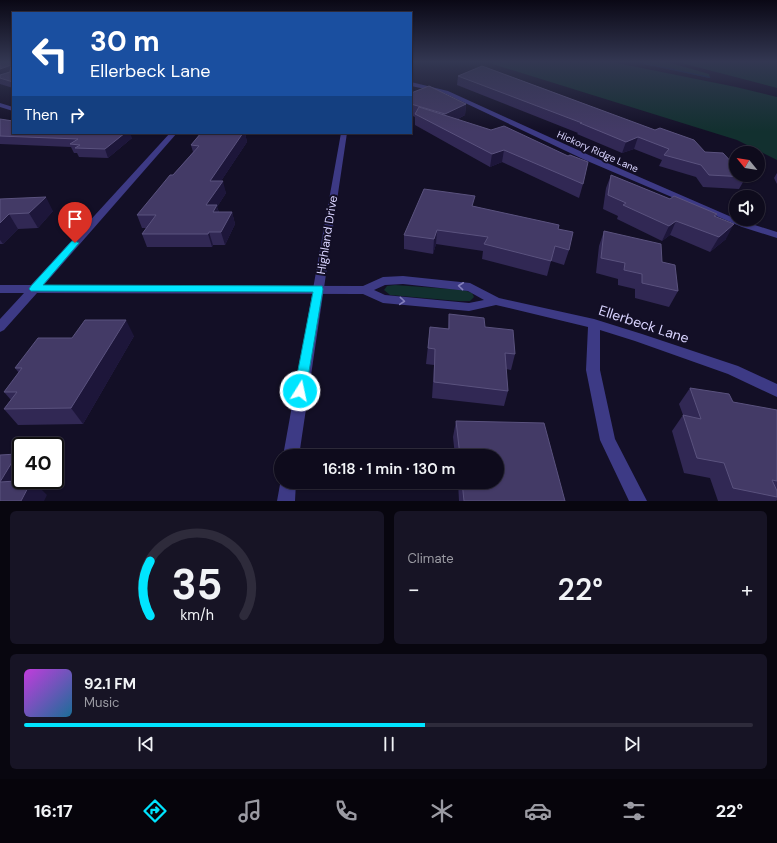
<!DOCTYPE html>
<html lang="en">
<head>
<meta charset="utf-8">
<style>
  :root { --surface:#0e0b1c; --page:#171425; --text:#f1f3f6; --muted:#9b9ba3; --line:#2e2b3b; --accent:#00e5ff }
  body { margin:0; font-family:"DM Sans",sans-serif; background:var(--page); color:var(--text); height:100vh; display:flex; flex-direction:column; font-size:15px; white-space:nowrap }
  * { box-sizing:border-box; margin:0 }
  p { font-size:13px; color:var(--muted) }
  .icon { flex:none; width:22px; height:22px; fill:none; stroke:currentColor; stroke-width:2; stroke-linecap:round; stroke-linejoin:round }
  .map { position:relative; height:501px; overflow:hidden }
  .details { display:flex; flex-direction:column; gap:10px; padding:10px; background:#08060f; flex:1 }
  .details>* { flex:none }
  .top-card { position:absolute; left:12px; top:12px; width:400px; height:122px; border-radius:0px; box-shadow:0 1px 3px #0004,0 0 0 1px var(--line); background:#1a4fa0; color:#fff; overflow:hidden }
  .needle { width:26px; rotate:300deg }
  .fabs { position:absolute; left:729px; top:146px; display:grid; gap:8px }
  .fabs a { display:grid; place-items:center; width:36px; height:36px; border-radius:50%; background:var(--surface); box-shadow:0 1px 3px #0004,0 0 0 1px var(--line); font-size:20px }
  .speed { position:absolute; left:12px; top:437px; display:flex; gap:8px; font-size:20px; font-weight:700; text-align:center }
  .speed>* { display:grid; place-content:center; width:52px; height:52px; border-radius:50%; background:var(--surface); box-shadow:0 1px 3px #0004,0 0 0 1px var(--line); line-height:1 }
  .speed .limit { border:2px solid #111; border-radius:6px; background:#fff; color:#111 }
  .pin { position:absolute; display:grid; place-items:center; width:34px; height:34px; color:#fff; margin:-41px -17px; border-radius:50% 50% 50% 0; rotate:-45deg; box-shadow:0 0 4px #0007 }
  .pin .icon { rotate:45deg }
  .me { position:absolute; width:44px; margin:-22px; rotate:10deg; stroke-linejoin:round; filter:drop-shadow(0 0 3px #0008) }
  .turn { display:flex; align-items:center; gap:14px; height:84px; padding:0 12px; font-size:18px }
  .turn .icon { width:52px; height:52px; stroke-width:2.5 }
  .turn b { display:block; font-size:28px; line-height:34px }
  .then { display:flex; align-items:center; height:38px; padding:0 12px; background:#0003; gap:8px; font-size:15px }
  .big { font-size:30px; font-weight:600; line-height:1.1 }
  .details .card { flex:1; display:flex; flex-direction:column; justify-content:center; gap:6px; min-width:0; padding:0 14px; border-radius:6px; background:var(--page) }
  .details .dial { align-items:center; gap:0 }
  .dial svg { height:104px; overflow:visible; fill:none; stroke:var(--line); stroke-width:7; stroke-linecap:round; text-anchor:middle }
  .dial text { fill:var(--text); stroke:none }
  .song { display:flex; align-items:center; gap:12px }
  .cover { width:48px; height:48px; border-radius:6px; background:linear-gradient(135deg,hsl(290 70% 55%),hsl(200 70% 35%)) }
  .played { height:4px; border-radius:2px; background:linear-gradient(90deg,var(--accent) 55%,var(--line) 55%) }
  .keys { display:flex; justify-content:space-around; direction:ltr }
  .heat { display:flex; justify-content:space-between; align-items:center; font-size:22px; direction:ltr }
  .details .tiles { flex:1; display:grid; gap:10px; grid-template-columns:1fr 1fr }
  .card:last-child { grid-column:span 2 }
  .trip { position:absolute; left:274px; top:449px; width:230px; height:40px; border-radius:20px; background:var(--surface); box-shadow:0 1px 3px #0004,0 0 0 1px var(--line); font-weight:600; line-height:40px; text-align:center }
  .menu { display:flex; height:64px; justify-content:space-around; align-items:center; background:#06040b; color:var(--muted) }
  .menu .icon { width:28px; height:28px }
  .menu .on { color:var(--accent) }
  .menu b { font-size:18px; color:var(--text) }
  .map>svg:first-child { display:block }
  .green { fill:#12302f }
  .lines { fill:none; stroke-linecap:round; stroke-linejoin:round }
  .stream { fill:#0c2248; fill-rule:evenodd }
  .minor { fill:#3d3a85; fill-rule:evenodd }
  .tertiary { fill:#3d3a85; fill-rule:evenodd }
  .wall { fill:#312854 }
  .shaded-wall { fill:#1d163a }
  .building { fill:#433a66; stroke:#5a527e }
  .oneway { stroke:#837fbc }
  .route { fill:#00e5ff; stroke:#0095a6 }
  .labels { text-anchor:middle; stroke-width:4; stroke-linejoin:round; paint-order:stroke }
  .far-street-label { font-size:10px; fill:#d9d4ff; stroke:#130f26 }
  .street-label { font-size:12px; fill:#d9d4ff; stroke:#130f26 }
  .near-street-label { font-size:14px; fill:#d9d4ff; stroke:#130f26 }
</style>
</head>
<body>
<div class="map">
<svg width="777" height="501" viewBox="0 0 777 501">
  <rect width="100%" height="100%" fill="#130f26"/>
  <path class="green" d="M483 61H607L736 87 777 97V160L737 140Z
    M631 61H664L709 74 710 78Z
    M674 61H777V88Z
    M395 285 464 290 472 293 474 297 470 301H458L390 295 384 290 387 286Z"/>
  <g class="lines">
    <path class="stream" d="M630 61H636L711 77 709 78Z"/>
    <path class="minor" d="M411 82 448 91 591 156 736 219 777 232V238L742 227 585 160 444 93 411 86Z
      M0 103 13 107V111L0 107Z
      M170 133H177L44 285 363 286 383 277 403 276 470 283 499 298 594 319 642 334 738 366 777 384V397L728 374 635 341 600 330V370L615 439 647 501H629L600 440 586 370 588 327 496 305 469 311 383 303 363 294 37 293 4 330 0 332V319L24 293H0V285H31ZM403 284 468 291 484 300 469 303 385 295 374 290 385 285Z"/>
    <path class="tertiary" d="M341 133H347L299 456H283Z
      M281 479V482H296L295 501H277Z"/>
  </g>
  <path class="wall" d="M0 61H13V88L0 84Z
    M458 76 705 152 746 177 739 189 703 187 696 177 659 166 662 160 634 149 622 153 577 134 578 133 457 85Z
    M411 93 466 104 465 115 458 119 583 184 579 198 502 162 490 167 415 125V117L411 115Z
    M0 119 13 121 132 138 108 158 79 157 77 153H74L71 147 0 144Z
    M201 133H245L247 142 221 181 226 193 217 207 219 212H232L235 224 225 245H213L212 247H147L142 234 146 228H142L137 215 193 152 191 145Z
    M777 173V184L774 178Z
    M611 175 670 199 717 214 716 217 726 239 710 252 670 235 662 241 617 219 618 216 603 209 606 188Z
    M0 199 53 211 38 228 18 229 3 244H0Z
    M474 206 558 229 569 250 564 265 551 261 547 276 482 259 483 251 436 244 433 254 404 249V235Z
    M604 231 662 262 678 291 669 307 635 298V289L618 285V279L596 273 599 246Z
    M449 314 485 327 515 354 511 370 506 369 508 391 504 406 432 398 434 365 426 364 430 327 448 329Z
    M134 336 83 424 18 425 4 409 11 400 4 392 19 373 15 368 72 338Z
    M690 388 733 402 777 410V500L776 501H718L710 478 684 473 672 431 683 415 679 404Z
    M456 421 565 501H459L458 482H497V456H455L453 437Z"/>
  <path class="shaded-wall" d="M11 65 13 70 0 76V69Z
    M466 104 465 115 444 126 445 114Z
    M125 133H130L132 138 108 158 105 149Z
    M237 133H245L247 142 213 193 210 181Z
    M638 137 634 149 622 153 626 142Z
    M504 150 502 162 490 167 492 154Z
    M223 181 226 193 217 207 220 217 216 224 206 205Z
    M46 197 53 211 38 228 29 213Z
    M232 212 235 224 225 245 221 232Z
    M9 214 18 229 3 244 0 240V223Z
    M676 221 670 235 662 241 669 226Z
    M734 224 726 239 710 252 719 237Z
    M437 230 436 244 433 254 434 239Z
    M209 232 213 245 212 247 208 234Z
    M126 320 134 336 83 424 71 408Z
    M17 454 21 458V480H26L17 497 0 482Z
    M32 480 47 495 44 501H21Z"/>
  <path class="building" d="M0 61H13V82L0 78V75L10 72 11 65 0 69Z
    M482 66 655 130 660 128 694 140 705 152 723 153 736 167V175H744L746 177 709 175 701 165 664 155 669 149 638 137 626 142 580 123H582L458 76Z
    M429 86 466 104 445 114 411 104V93Z
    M419 107 491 130 504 126 568 156 570 155 588 162 583 184 504 150 492 154 415 114Z
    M0 119 13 121V133H125L105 149 75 148 80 145 70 144 78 139 0 136Z
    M201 133H243L210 181H223L206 205H217L213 212H232L221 232H209L208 234H142L156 215H137L161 186 170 175H173L199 146 191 145Z
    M611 175 670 199 674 196 717 214 714 216 734 224 719 237 676 221 669 226 623 205 626 203 608 195Z
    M424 189 475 196 472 206 559 225 558 229 573 232 569 250 555 246 551 261 484 244 488 237 437 230 434 239 404 235Z
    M46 197 29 213 9 214 0 223V199Z
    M604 231 661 244 662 262 675 265 678 291 642 283V274L624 270 625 263 601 258Z
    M449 314 484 318 485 327 513 330 515 354 505 353 508 391 434 382 435 349 428 348 430 327 449 329Z
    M85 320H126L71 408 4 409 17 392H4L22 368H15L38 338H72Z
    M690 388 729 394 733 402 777 410V481L772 480 777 491V497L733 488 724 463 697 458 683 415 701 419Z
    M456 421 544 423 565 501H464L462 482H497V456H460Z
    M17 454 0 482 32 480 21 501H0V455Z"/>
  <defs><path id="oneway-chevron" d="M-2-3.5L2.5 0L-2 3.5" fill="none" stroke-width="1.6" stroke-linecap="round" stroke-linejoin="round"/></defs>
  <g class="oneway">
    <use href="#oneway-chevron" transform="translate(461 286) rotate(-174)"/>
    <use href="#oneway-chevron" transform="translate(402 301) rotate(5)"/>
  </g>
  <linearGradient id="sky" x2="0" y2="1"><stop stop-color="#0a0815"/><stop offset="0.47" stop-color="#333752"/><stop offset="1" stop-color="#333752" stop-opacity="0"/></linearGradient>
  <rect width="777" height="131" fill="url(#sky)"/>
  <path class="route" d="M72 241H75L79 243 43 285 322 286 323 289 305 395 300 397 296 395 294 391 313 292 31 291 29 289 31 286Z"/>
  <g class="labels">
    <g class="far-street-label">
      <text transform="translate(598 151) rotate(24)" y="4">Hickory Ridge Lane</text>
    </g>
    <g class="street-label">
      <text transform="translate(327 235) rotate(-81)" y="4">Highland Drive</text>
    </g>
    <g class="near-street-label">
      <text transform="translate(644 324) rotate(18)" y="5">Ellerbeck Lane</text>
    </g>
  </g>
</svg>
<div class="fabs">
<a><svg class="needle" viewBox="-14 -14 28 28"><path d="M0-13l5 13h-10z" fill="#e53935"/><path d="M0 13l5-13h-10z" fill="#9b9ba3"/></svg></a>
<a><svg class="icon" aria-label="sound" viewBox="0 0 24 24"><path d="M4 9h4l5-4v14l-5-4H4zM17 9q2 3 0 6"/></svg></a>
</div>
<div class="speed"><div class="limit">40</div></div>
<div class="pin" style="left:75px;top:243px;background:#d93025"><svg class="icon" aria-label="arrive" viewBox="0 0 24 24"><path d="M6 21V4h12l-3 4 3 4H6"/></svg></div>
<svg class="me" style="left:300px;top:391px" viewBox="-20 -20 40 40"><circle r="17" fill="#00e5ff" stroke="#fff" stroke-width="3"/><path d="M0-11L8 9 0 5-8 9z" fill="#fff"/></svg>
<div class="trip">16:18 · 1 min · 130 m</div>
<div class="top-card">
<div class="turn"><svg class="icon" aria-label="left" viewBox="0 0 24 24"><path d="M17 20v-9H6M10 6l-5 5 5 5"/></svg><div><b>30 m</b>Ellerbeck Lane</div></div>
<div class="then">Then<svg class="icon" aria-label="right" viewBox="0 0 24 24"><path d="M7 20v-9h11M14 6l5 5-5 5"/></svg></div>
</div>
</div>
<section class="details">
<div class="tiles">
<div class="card dial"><svg viewBox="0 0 100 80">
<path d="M14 69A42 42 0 1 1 86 69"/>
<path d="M14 69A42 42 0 0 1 14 27" stroke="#00e5ff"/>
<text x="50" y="56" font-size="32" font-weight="700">35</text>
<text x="50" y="72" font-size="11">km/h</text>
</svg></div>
<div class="card"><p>Climate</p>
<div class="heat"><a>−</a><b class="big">22°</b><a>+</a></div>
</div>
<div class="card">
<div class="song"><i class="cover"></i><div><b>92.1 FM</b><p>Music</p></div></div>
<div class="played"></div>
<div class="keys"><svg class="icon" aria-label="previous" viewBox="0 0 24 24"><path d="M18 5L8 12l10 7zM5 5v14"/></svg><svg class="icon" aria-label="pause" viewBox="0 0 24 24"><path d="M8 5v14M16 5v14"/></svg><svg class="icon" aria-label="next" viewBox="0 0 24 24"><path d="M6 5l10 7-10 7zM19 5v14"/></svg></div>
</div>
</div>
</section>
<nav class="menu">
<b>16:17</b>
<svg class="icon on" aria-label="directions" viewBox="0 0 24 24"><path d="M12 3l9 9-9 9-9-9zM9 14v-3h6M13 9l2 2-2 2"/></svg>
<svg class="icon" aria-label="music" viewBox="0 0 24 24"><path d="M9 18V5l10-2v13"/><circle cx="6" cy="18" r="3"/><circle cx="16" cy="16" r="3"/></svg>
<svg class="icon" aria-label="phone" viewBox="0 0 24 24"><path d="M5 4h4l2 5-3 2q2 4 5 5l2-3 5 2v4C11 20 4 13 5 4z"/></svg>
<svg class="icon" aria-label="climate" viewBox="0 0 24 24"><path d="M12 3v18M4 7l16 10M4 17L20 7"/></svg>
<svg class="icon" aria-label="car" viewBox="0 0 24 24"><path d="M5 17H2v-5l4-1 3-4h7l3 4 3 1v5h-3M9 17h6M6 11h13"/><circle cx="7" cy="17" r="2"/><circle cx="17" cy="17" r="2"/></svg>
<svg class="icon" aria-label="filters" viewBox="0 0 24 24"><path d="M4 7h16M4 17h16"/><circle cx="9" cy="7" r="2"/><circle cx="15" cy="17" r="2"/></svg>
<b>22°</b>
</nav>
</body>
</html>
